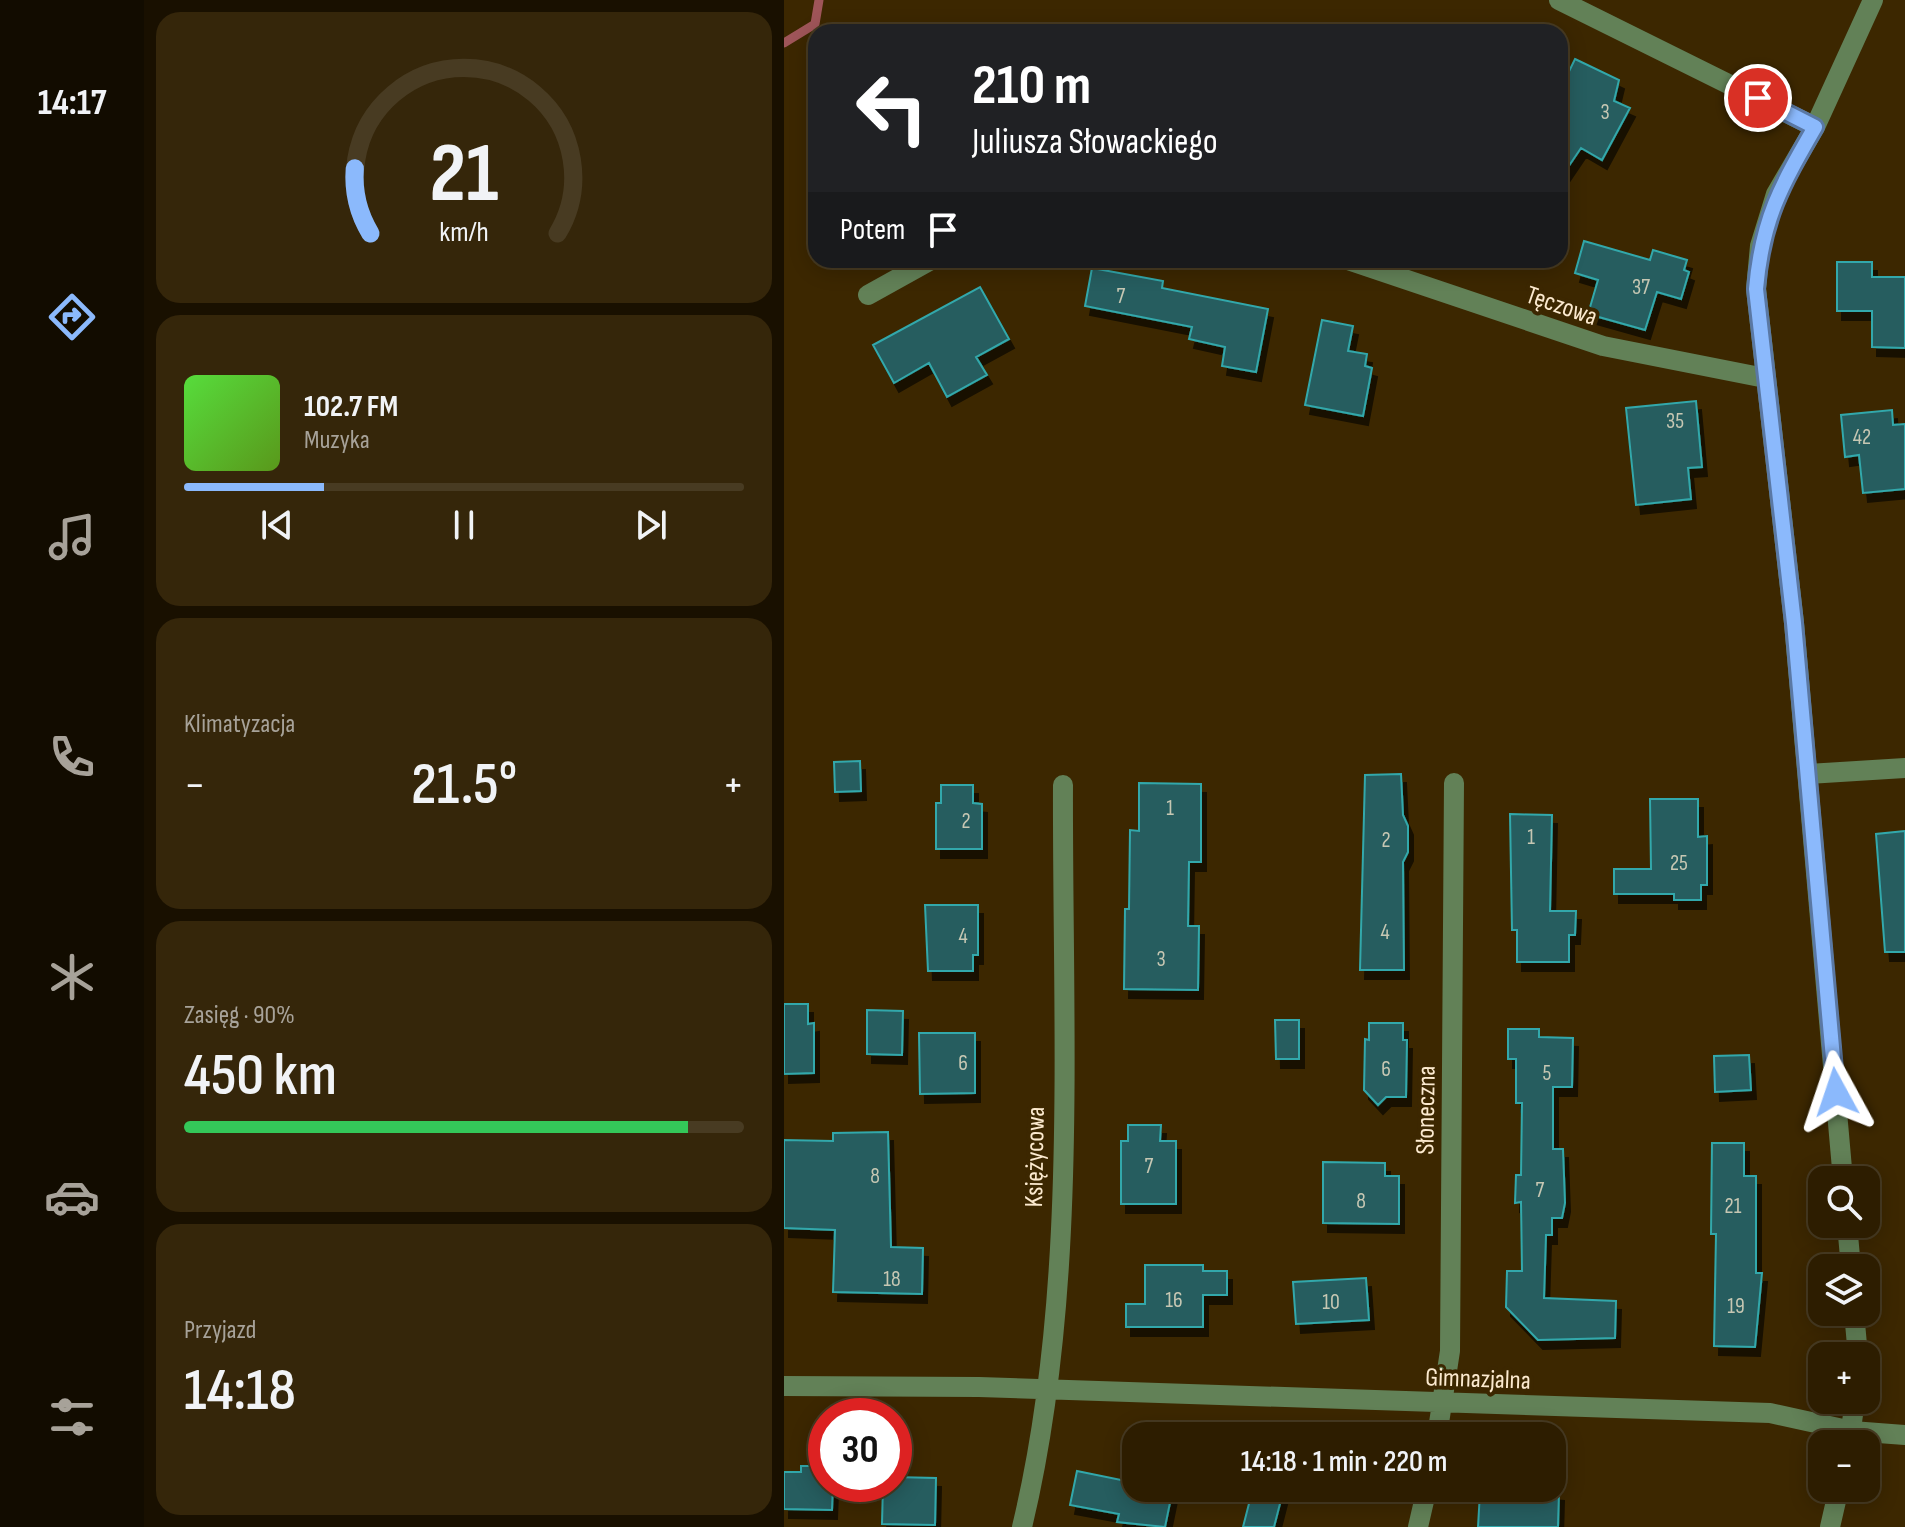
<!DOCTYPE html>
<html lang="pl">
<head>
<meta charset="utf-8">
<style>
  :root { --surface:#2d1d00; --page:#35260a; --text:#f1f3f6; --muted:#a7a299; --line:#483b22; --accent:#8bb9fc }
  body { margin:0; font-family:"Sofia Sans Condensed",sans-serif; background:var(--page); color:var(--text); height:100vh; display:flex; flex-direction:column; font-size:30px; white-space:nowrap }
  * { box-sizing:border-box; margin:0 }
  p { font-size:26px; color:var(--muted) }
  .icon { flex:none; width:44px; height:44px; fill:none; stroke:currentColor; stroke-width:2; stroke-linecap:round; stroke-linejoin:round }
  .map { position:relative; flex:1; overflow:hidden }
  .sheet { display:flex; flex-direction:column; gap:12px; padding:12px; background:#191000; width:640px }
  .sheet>* { flex:none }
  .top-card { position:absolute; left:24px; top:24px; width:760px; height:244px; border-radius:24px; box-shadow:0 4px 20px #0003,0 0 0 2px var(--line); background:#202124; color:#fff; overflow:hidden }
  .buttons { position:absolute; left:1024px; top:1166px; display:grid; gap:16px }
  .buttons a { display:grid; place-items:center; width:72px; height:72px; border-radius:16px; background:var(--surface); box-shadow:0 4px 20px #0003,0 0 0 2px var(--line); font-size:40px }
  .speed { position:absolute; left:24px; top:1398px; display:flex; gap:16px; font-size:40px; font-weight:700; text-align:center }
  .speed>* { display:grid; place-content:center; width:104px; height:104px; border-radius:50%; background:var(--surface); box-shadow:0 4px 20px #0003,0 0 0 2px var(--line); line-height:1 }
  .speed .limit { border:12px solid #d22; background:#fff; color:#111 }
  .pin { position:absolute; display:grid; place-items:center; width:68px; height:68px; color:#fff; margin:-34px; border:4px solid #fff; border-radius:50%; box-shadow:0 2px 8px #0007 }
  .me { position:absolute; width:88px; margin:-44px; rotate:355deg; stroke-linejoin:round; filter:drop-shadow(0 0 6px #0008) }
  .turn { display:flex; align-items:center; gap:28px; height:168px; padding:0 32px; font-size:36px }
  .turn .icon { width:104px; height:104px; stroke-width:2.5 }
  .turn b { display:block; font-size:56px; line-height:68px }
  .then { display:flex; align-items:center; height:76px; padding:0 32px; background:#0003; gap:16px; font-size:30px }
  .big { font-size:60px; font-weight:600; line-height:1.1 }
  .sheet .card { flex:1; display:flex; flex-direction:column; justify-content:center; gap:12px; min-width:0; padding:0 28px; border-radius:24px; background:var(--page) }
  .sheet .dial { align-items:center; gap:0 }
  .dial svg { height:208px; overflow:visible; fill:none; stroke:var(--line); stroke-width:7; stroke-linecap:round; text-anchor:middle }
  .dial text { fill:var(--text); stroke:none }
  .song { display:flex; align-items:center; gap:24px }
  .cover { width:96px; height:96px; border-radius:12px; background:linear-gradient(135deg,hsl(110 70% 55%),hsl(90 70% 35%)) }
  .played { height:8px; border-radius:4px; background:linear-gradient(90deg,var(--accent) 25%,var(--line) 25%) }
  .keys { display:flex; justify-content:space-around; direction:ltr }
  .heat { display:flex; justify-content:space-between; align-items:center; font-size:44px; direction:ltr }
  .charge { height:12px; border-radius:6px; background:linear-gradient(90deg,#34c759 90%,var(--line) 0) }
  .trip { position:absolute; left:338px; top:1422px; width:444px; height:80px; border-radius:24px; background:var(--surface); box-shadow:0 4px 20px #0003,0 0 0 2px var(--line); font-weight:600; line-height:80px; text-align:center }
  main { display:flex; flex:1; min-height:0 }
  .menu { display:flex; flex-direction:column; width:144px; justify-content:space-around; align-items:center; background:#120c00; color:var(--muted) }
  .menu .icon { width:56px; height:56px }
  .menu .on { color:var(--accent) }
  .menu b { font-size:36px; color:var(--text) }
  .map>svg:first-child { display:block }
  .lines { fill:none; stroke-linecap:round; stroke-linejoin:round }
  .stream { stroke:#9f5559; stroke-width:9 }
  .building { fill:#265d5f; stroke:#32a8ab; stroke-width:2; filter:url(#shadow) }
  .minor { stroke:#628157; stroke-width:20 }
  .route-casing { stroke:#5a78a4; stroke-width:20 }
  .route { stroke:#8bb9fc; stroke-width:14 }
  .labels { text-anchor:middle; stroke-width:8; stroke-linejoin:round; paint-order:stroke }
  .number-label { font-size:22px; fill:#c6c7b3 }
  .street-label { font-size:26px; fill:#fceacf; stroke:#3c2700 }
</style>
</head>
<body>
<main>
<nav class="menu">
<b>14:17</b>
<svg class="icon on" aria-label="directions" viewBox="0 0 24 24"><path d="M12 3l9 9-9 9-9-9zM9 14v-3h6M13 9l2 2-2 2"/></svg>
<svg class="icon" aria-label="music" viewBox="0 0 24 24"><path d="M9 18V5l10-2v13"/><circle cx="6" cy="18" r="3"/><circle cx="16" cy="16" r="3"/></svg>
<svg class="icon" aria-label="phone" viewBox="0 0 24 24"><path d="M5 4h4l2 5-3 2q2 4 5 5l2-3 5 2v4C11 20 4 13 5 4z"/></svg>
<svg class="icon" aria-label="climate" viewBox="0 0 24 24"><path d="M12 3v18M4 7l16 10M4 17L20 7"/></svg>
<svg class="icon" aria-label="car" viewBox="0 0 24 24"><path d="M5 17H2v-5l4-1 3-4h7l3 4 3 1v5h-3M9 17h6M6 11h13"/><circle cx="7" cy="17" r="2"/><circle cx="17" cy="17" r="2"/></svg>
<svg class="icon" aria-label="filters" viewBox="0 0 24 24"><path d="M4 7h16M4 17h16"/><circle cx="9" cy="7" r="2"/><circle cx="15" cy="17" r="2"/></svg>
</nav>
<section class="sheet">
<div class="card dial"><svg viewBox="0 0 100 80">
<path d="M14 69A42 42 0 1 1 86 69"/>
<path d="M14 69A42 42 0 0 1 8 44" stroke="#8bb9fc"/>
<text x="50" y="56" font-size="32" font-weight="700">21</text>
<text x="50" y="72" font-size="11">km/h</text>
</svg></div>
<div class="card">
<div class="song"><i class="cover"></i><div><b>102.7 FM</b><p>Muzyka</p></div></div>
<div class="played"></div>
<div class="keys"><svg class="icon" aria-label="previous" viewBox="0 0 24 24"><path d="M18 5L8 12l10 7zM5 5v14"/></svg><svg class="icon" aria-label="pause" viewBox="0 0 24 24"><path d="M8 5v14M16 5v14"/></svg><svg class="icon" aria-label="next" viewBox="0 0 24 24"><path d="M6 5l10 7-10 7zM19 5v14"/></svg></div>
</div>
<div class="card"><p>Klimatyzacja</p>
<div class="heat"><a>−</a><b class="big">21.5°</b><a>+</a></div>
</div>
<div class="card"><p>Zasięg · 90%</p><b class="big">450 km</b><div class="charge"></div></div>
<div class="card"><p>Przyjazd</p><b class="big">14:18</b></div>
</section>
<div class="map">
<svg width="1121" height="1527" viewBox="0 0 1121 1527">
  <defs>
    <filter id="shadow"><feDropShadow dx="5" dy="9" stdDeviation="0" flood-color="#0009"/></filter>
  </defs>
  <rect width="100%" height="100%" fill="#3c2700"/>
  <g class="lines">
    <path class="stream" d="M0 43 31 24 35 0"/>
  </g>
  <path class="building" d="M791 59 835 80 830 101 846 108 818 160 797 148 776 179V90Z
    M800 241 866 260 869 250 903 260 900 270 905 272 897 299 873 292 861 330 804 314 814 280 791 273Z
    M1053 262H1088V277H1121V348L1088 347V311H1053Z
    M308 268 379 281 378 288 484 309 472 372 438 366 441 347 405 339 408 327 301 306Z
    M196 287 225 339 192 357 203 375 163 397 145 363 110 383 89 345Z
    M538 320 569 326 564 351 583 354 581 366 588 368 579 416 521 405Z
    M912 401 918 467 904 468 907 499 852 505 842 408Z
    M1108 410 1109 425 1121 424V489L1079 493 1075 455 1061 457 1057 415Z
    M76 761 77 791 51 792 50 762Z
    M617 774 619 815 624 826V852L619 862 620 970H576L581 775Z
    M355 783 417 784V862H405L404 926H415L414 990 340 989 341 909H345L346 830 355 831Z
    M157 785H189V803L198 804V849H152V803H157Z
    M866 799H914V837L923 836V885H917V900H890V894H830V869H867Z
    M726 814 768 815 766 911H792L791 935H785V962H733V930H728Z
    M1121 831V952H1101L1092 834Z
    M141 905H194V955H189V971H144Z
    M0 1004H24V1024L30 1023V1073L0 1074Z
    M83 1010 119 1011 118 1055 83 1054Z
    M491 1020H515V1059H492Z
    M585 1023H619V1040H623L622 1097H602L594 1105 580 1090 581 1039 585 1040Z
    M724 1029H755V1037L789 1038 788 1087H769V1149H779L781 1203 778 1218H768V1235H762L760 1298 832 1301 831 1338 754 1340 722 1307 723 1271H738L737 1202 731 1203 732 1175H737L738 1103H732V1059H724Z
    M135 1033H191V1093L136 1094Z
    M965 1055 967 1090 931 1092 930 1056Z
    M344 1125H377L376 1141H392V1204H337V1141H344Z
    M104 1132 107 1247 139 1248 138 1294 49 1292 51 1230 0 1228V1140L49 1141V1133Z
    M928 1143H960V1176H972V1273H978L971 1347 930 1346 932 1234H927Z
    M539 1162 601 1163V1176H615V1224L539 1223Z
    M361 1265H419V1271H443V1295H419V1327H342V1304H361Z
    M582 1278 585 1320 512 1324 509 1282Z
    M17 1466H42V1484H49L48 1510 0 1509V1472H17Z
    M293 1471 352 1483V1488H389L381 1527 333 1522 335 1514 286 1505Z
    M110 1477 152 1478 151 1525 98 1524 99 1484H110Z
    M469 1488H500L490 1527H459Z
    M736 1489 775 1492 774 1527H694L696 1492 724 1493Z"/>
  <g class="lines">
    <path class="minor" d="M775 0 1031 127
      M564 260 819 346 981 378
      M84 295 147 260
      M1024 774 1121 768
      M1059 1180 1010 623 972 289 976 246 992 194 1031 127 1089 0
      M1063 1224 1067 1268
      M1070 1312 1074 1356
      M0 1386 195 1387 986 1413 1068 1431 1121 1435
      M653 1436 666 1351 670 783
      M1065 1444 1071 1400
      M238 1527C295 1291 278 1028 279 785
      M634 1527 643 1488
      M1046 1527 1055 1488"/>
  </g>
  <g class="lines">
    <g class="route-casing">
      <path id="route" d="M974 98 1031 127C997 186 978 219 972 289L1010 623 1052 1092"/>
    </g>
    <use href="#route" class="route"/>
  </g>
  <g class="labels">
    <g class="number-label">
      <text x="821" y="119">3</text>
      <text x="857" y="294">37</text>
      <text x="337" y="303">7</text>
      <text x="891" y="428">35</text>
      <text x="1078" y="444">42</text>
      <text x="386" y="815">1</text>
      <text x="182" y="828">2</text>
      <text x="747" y="844">1</text>
      <text x="602" y="847">2</text>
      <text x="895" y="870">25</text>
      <text x="601" y="939">4</text>
      <text x="179" y="943">4</text>
      <text x="377" y="966">3</text>
      <text x="179" y="1070">6</text>
      <text x="602" y="1076">6</text>
      <text x="763" y="1080">5</text>
      <text x="365" y="1173">7</text>
      <text x="91" y="1183">8</text>
      <text x="756" y="1197">7</text>
      <text x="577" y="1208">8</text>
      <text x="949" y="1213">21</text>
      <text x="108" y="1286">18</text>
      <text x="390" y="1307">16</text>
      <text x="547" y="1309">10</text>
      <text x="952" y="1313">19</text>
    </g>
    <g class="street-label">
      <text transform="translate(778 305) rotate(19)" y="9">Tęczowa</text>
      <text transform="translate(641 1110) rotate(-89)" y="9">Słoneczna</text>
      <text transform="translate(250 1157) rotate(-89)" y="9">Księżycowa</text>
      <text transform="translate(694 1378) rotate(2)" y="9">Gimnazjalna</text>
    </g>
  </g>
</svg>
<div class="buttons">
<a><svg class="icon" aria-label="search" viewBox="0 0 24 24"><circle cx="10" cy="10" r="6"/><path d="M15 15l6 6"/></svg></a>
<a><svg class="icon" aria-label="layers" viewBox="0 0 24 24"><path d="M12 4l9 5-9 5-9-5zM3 14l9 5 9-5"/></svg></a>
<a>+</a>
<a>−</a>
</div>
<div class="speed"><div class="limit">30</div></div>
<div class="pin" style="left:974px;top:98px;background:#d93025"><svg class="icon" aria-label="arrive" viewBox="0 0 24 24"><path d="M6 21V4h12l-3 4 3 4H6"/></svg></div>
<svg class="me" style="left:1052px;top:1092px" viewBox="-20 -20 40 40"><path d="M0-17L14 15 0 8-14 15z" fill="#8bb9fc" stroke="#fff" stroke-width="4"/></svg>
<div class="trip">14:18 · 1 min · 220 m</div>
<div class="top-card">
<div class="turn"><svg class="icon" aria-label="left" viewBox="0 0 24 24"><path d="M17 20v-9H6M10 6l-5 5 5 5"/></svg><div><b>210 m</b>Juliusza Słowackiego</div></div>
<div class="then">Potem<svg class="icon" aria-label="arrive" viewBox="0 0 24 24"><path d="M6 21V4h12l-3 4 3 4H6"/></svg></div>
</div>
</div>
</main>
</body>
</html>
